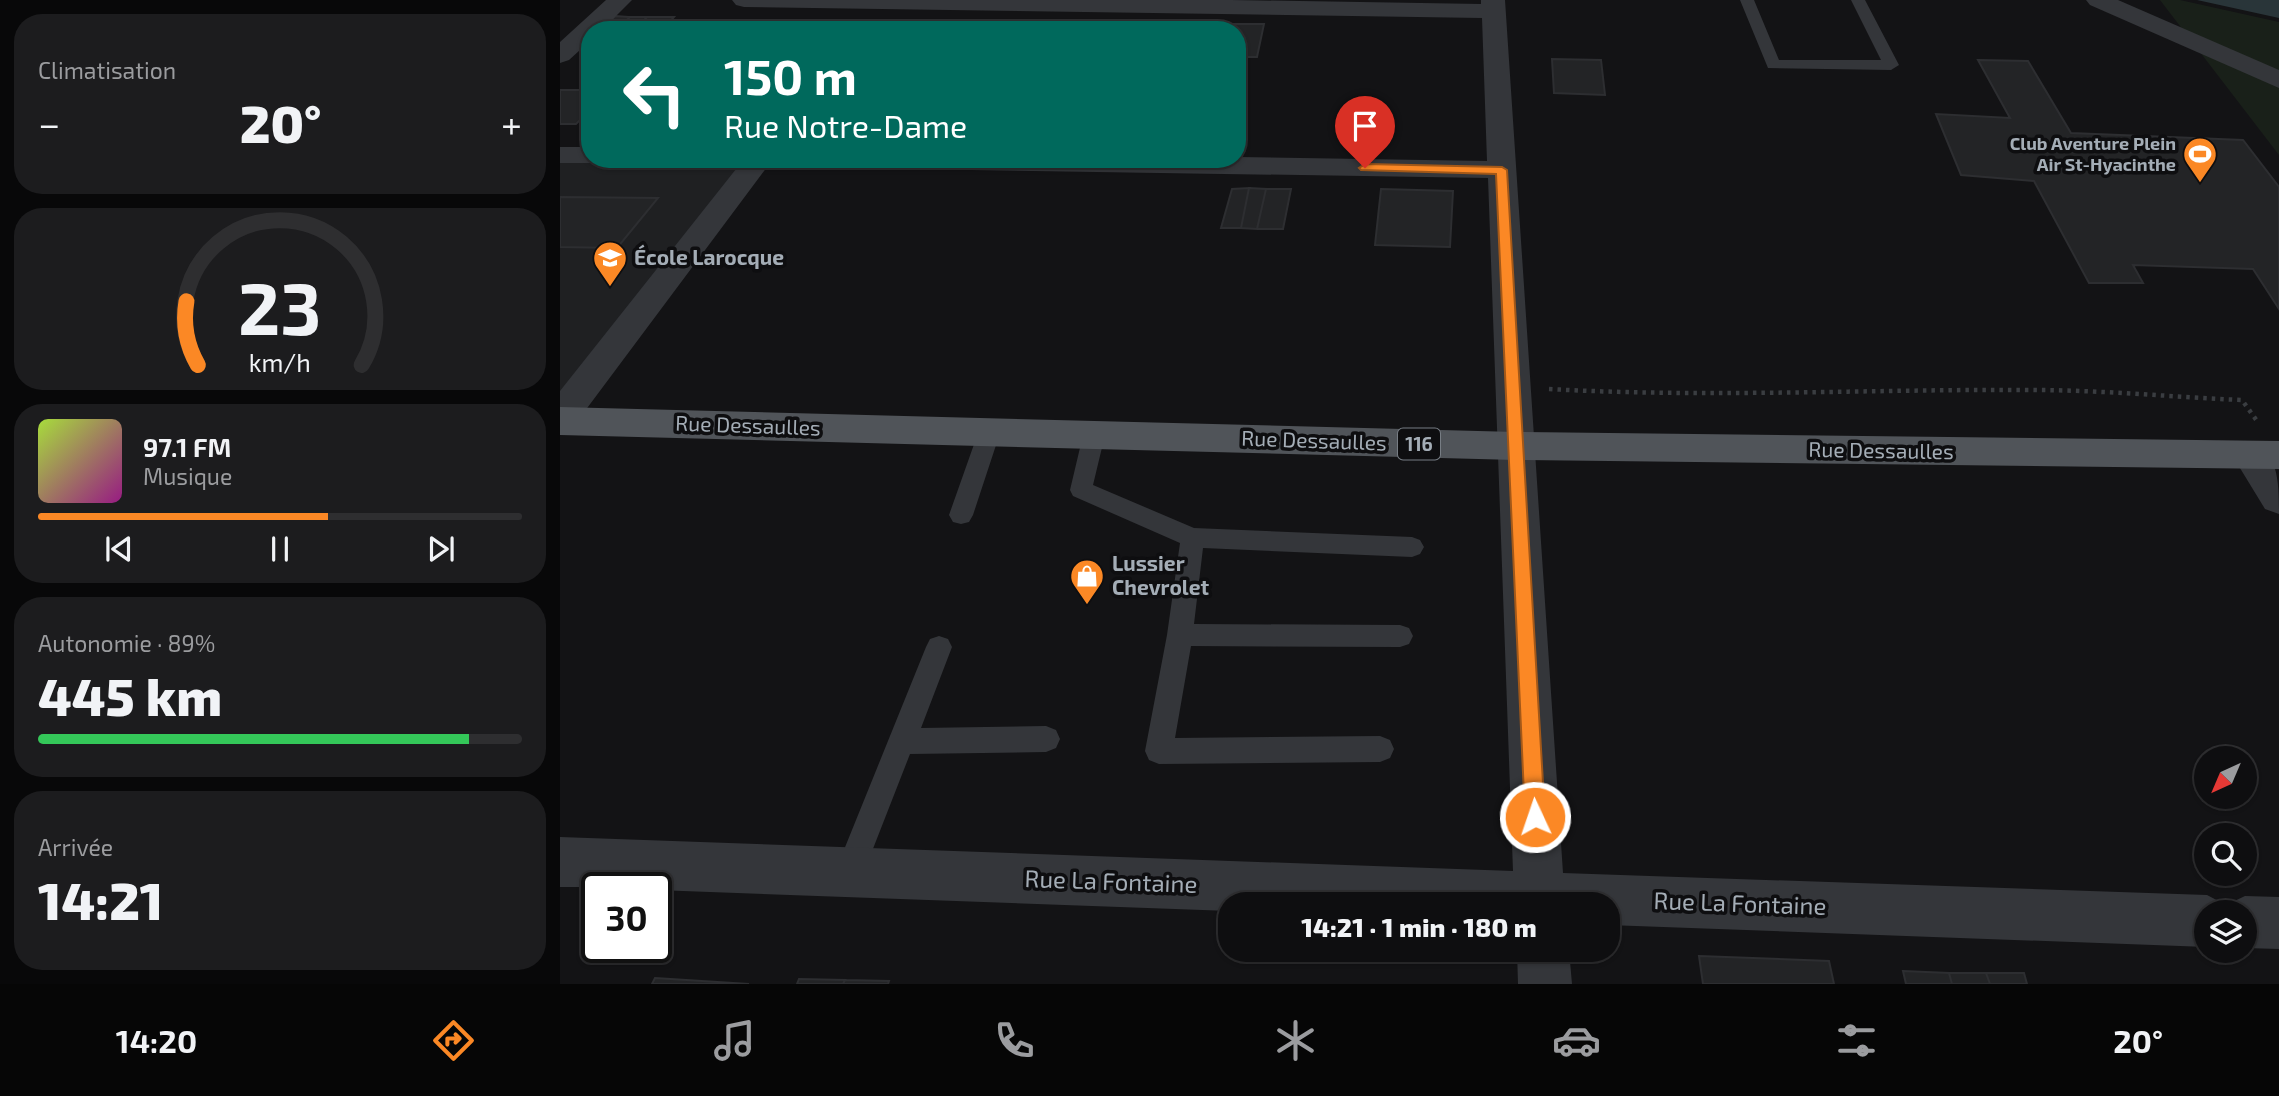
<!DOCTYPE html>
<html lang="fr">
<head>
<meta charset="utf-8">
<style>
  :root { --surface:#0e0e10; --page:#1c1c1e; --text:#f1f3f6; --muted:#9b9c9f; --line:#2e2e30; --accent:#fb8825 }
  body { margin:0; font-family:"Exo 2",sans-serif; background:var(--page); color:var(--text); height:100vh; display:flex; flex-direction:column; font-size:26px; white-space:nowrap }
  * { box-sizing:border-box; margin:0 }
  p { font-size:23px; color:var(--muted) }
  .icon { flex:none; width:38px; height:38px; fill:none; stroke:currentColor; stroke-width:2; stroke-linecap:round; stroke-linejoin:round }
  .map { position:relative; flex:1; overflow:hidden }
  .panel { display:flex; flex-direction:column; gap:14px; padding:14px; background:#080809; width:560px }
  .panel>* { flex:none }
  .hud { position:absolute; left:21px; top:21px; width:665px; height:147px; border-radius:28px; box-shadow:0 2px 5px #0004,0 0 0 2px var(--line); background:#00695c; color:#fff; overflow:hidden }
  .needle { width:46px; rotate:224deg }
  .tools { position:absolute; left:1634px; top:746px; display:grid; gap:14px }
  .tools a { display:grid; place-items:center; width:63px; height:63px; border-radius:50%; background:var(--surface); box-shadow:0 2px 5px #0004,0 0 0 2px var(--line); font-size:35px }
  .speed { position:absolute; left:21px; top:872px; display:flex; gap:14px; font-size:35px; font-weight:700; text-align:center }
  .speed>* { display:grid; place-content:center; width:91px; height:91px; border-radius:50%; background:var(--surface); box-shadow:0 2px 5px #0004,0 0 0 2px var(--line); line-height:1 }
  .speed .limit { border:4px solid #111; border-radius:10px; background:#fff; color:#111 }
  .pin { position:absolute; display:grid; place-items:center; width:60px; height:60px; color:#fff; margin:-72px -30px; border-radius:50% 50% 50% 0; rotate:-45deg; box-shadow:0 0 7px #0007 }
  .pin .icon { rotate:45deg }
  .me { position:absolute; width:77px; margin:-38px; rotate:357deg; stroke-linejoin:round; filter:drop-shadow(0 0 5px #0008) }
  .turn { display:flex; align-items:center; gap:24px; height:147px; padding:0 28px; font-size:32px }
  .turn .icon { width:91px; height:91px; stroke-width:2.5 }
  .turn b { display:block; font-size:49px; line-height:60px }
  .big { font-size:52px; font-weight:800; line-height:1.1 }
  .panel .widget { flex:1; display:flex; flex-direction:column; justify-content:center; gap:10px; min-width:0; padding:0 24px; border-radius:28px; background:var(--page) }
  .panel .dial { align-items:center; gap:0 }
  .dial svg { height:182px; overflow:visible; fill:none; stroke:var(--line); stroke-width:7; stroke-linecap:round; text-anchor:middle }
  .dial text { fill:var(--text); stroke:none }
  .song { display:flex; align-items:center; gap:21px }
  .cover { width:84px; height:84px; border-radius:10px; background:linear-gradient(135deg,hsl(80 70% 55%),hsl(310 70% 35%)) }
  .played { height:7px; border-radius:4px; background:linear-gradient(90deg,var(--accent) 60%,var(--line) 60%) }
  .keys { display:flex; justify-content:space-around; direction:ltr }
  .heat { display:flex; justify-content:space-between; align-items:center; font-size:38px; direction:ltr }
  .charge { height:10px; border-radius:5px; background:linear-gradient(90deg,#34c759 89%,var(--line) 0) }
  .trip { position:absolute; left:658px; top:892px; width:402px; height:70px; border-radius:28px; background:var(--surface); box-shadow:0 2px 5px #0004,0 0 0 2px var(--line); font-weight:800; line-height:70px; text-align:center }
  .tab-bar { display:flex; height:112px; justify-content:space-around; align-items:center; background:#060606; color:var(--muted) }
  .tab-bar .icon { width:49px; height:49px }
  .tab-bar .active { color:var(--accent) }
  .tab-bar b { font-size:32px; color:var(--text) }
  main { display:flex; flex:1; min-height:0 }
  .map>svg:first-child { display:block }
  .built { fill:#1f2022 }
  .green { fill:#192019 }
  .water { fill:#293539 }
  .building { fill:#232426; stroke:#2d2e31; stroke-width:2 }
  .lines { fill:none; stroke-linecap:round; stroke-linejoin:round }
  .path { stroke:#3a3d41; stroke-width:4.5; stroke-dasharray:3.5 5; stroke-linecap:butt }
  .service { fill:#34363a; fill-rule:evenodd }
  .minor { fill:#34363a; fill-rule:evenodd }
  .tertiary { fill:#34363a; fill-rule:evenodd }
  .primary { fill:#505459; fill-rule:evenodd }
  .route { fill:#fb8825; stroke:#a35818; stroke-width:2 }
  .labels { text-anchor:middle; stroke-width:7; stroke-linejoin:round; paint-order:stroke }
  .far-poi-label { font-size:18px; font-weight:bold; fill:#a4adb6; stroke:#0e0e10; text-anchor:end }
  .shield { fill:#0e0e10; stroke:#777d84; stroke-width:2 }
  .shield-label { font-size:19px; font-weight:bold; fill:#a4adb6 }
  .poi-label { font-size:21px; font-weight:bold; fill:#a4adb6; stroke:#0e0e10; text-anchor:start }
  .street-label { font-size:21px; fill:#a4adb6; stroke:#0e0e10 }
  .near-street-label { font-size:24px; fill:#a4adb6; stroke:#0e0e10 }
</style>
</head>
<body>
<main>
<section class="panel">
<div class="widget"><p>Climatisation</p>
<div class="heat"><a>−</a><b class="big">20°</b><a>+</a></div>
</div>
<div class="widget dial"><svg viewBox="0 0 100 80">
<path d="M14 69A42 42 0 1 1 86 69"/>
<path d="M14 69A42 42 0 0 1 9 41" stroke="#fb8825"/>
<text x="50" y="56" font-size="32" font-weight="700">23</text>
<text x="50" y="72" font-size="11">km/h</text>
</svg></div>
<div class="widget">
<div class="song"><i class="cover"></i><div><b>97.1 FM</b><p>Musique</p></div></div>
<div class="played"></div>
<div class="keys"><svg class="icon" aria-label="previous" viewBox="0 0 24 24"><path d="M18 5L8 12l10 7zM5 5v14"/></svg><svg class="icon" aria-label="pause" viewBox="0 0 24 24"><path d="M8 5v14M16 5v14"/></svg><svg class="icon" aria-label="next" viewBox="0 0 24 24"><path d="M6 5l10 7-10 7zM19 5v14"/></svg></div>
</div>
<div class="widget"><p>Autonomie · 89%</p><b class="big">445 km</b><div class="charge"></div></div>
<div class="widget"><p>Arrivée</p><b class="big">14:21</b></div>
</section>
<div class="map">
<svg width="1719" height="984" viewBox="0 0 1719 984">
  <rect width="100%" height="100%" fill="#131315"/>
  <path class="built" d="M0 155 30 159H199L0 417Z"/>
  <path class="green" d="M1600 0H1620L1719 22V155Z"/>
  <path class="water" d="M1637 0H1719V18Z"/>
  <path class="building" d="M55 16 70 17 56 30H42Z
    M70 17H87L75 30H56Z
    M87 17H114L103 30H75Z
    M434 21 506 22 502 30H429Z
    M534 22 532 30H508L510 23Z
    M623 24H644L642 30H621Z
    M668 24H704L697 57H677V30H666Z
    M992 59 1041 60 1045 95 994 93Z
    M1418 60 1468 61 1511 133 1683 140 1719 187V309L1693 269 1573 265 1583 283H1529L1474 181 1401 175 1376 114 1450 118Z
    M0 90H30V110L16 124H0Z
    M689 188 681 228H661L672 189Z
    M689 188 706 189 697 229 681 228Z
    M706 189H731L723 229H697Z
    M821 189 893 191 890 247 815 245Z
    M0 197 98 198 57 248 0 247Z
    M1139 956 1269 961 1274 984H1143Z
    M1343 971 1389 973 1392 984H1346Z
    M1389 973H1426L1430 984H1392Z
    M1426 973H1464L1467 984H1430Z
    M95 978 189 984H92Z
    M239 979 285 980 283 984H237Z
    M285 980 329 981 328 984H283Z"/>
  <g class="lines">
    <path class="path" d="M989 389C1149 398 1310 389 1471 390 1541 390 1612 397 1682 400L1697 421"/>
    <path class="service" d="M1180 0H1194L1219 60H1321L1291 0H1305L1339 65 1331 70 1208 68Z
      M429 425 437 427 440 433 413 515 409 522 401 524 393 522 389 515 418 433 421 427Z
      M534 427 542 429 545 435 533 485 634 528 852 537 860 540 864 547 860 554 852 557 643 548 634 624 840 625 849 628 853 636 849 644 840 647 631 646 615 738 820 736 830 740 834 749 830 758 820 762 599 764 589 760 585 751 607 635 620 543 513 496 510 490 523 435 526 429Z
      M379 636 388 639 392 647 361 728 486 726 496 730 500 739 496 748 486 752 350 754 300 882 290 887 280 882 275 872 366 647 370 639Z"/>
    <path class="minor" d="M46 0H72L42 30H30V41L9 60 0 63V42Z
      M172 0H671L921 4V0H945L1003 873 1647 895 1666 905 1685 896 1719 897V949L1685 948V912H1647V947L1048 925V905H670V911L96 890V887H0V837L953 871 928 178 285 168 275 165 271 159H677V157L927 161 922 18 184 7 176 5Z
      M0 147H30V159H41L30 163H0Z
      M184 159H213L13 427 0 431V391Z
      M1691 441C1719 452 1719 484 1719 514L1705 509 1672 455 1678 445Z
      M957 950H1009L1012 984H958Z"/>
    <path class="tertiary" d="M1526 0H1558L1719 70V88L1530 5Z"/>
    <path class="primary" d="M0 407 956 432 1719 441V469L956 460 0 435Z"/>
  </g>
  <path class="route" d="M805 164 942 167 947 170 985 817 982 824 975 827 968 824 965 817 936 174 801 170 799 168Z"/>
  <defs>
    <g id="stadium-pin" transform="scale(1.75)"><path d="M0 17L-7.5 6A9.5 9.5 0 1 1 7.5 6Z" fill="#fb8825" stroke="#0e0e10"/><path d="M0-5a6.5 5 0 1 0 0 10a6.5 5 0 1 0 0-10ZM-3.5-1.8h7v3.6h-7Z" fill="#fff"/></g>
    <g id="school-pin" transform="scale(1.75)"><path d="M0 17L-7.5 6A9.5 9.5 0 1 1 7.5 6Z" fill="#fb8825" stroke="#0e0e10"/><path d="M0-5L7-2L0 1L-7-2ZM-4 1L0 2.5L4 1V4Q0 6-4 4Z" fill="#fff"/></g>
    <g id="shop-pin" transform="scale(1.75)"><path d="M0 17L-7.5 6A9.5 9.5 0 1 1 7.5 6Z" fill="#fb8825" stroke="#0e0e10"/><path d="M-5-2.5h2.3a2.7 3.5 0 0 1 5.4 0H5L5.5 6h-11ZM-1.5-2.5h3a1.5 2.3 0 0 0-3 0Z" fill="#fff"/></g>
  </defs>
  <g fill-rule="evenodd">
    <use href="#stadium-pin" x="1640" y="154"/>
    <use href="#school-pin" x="50" y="258"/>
    <use href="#shop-pin" x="527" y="576"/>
  </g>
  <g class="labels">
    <g class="far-poi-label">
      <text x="1616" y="150">Club Aventure Plein<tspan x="1616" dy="21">Air St-Hyacinthe</tspan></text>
    </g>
    <rect class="shield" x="838" y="428.5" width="42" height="31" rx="5"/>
    <g class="shield-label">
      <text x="859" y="451">116</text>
    </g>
    <g class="poi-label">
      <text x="74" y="265">École Larocque</text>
      <text x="552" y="571">Lussier<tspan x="552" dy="24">Chevrolet</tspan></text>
    </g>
    <g class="street-label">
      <text transform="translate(188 426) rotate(2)" y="7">Rue Dessaulles</text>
      <text transform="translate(754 441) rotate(2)" y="7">Rue Dessaulles</text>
      <text transform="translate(1321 451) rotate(1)" y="7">Rue Dessaulles</text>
    </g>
    <g class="near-street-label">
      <text transform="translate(551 882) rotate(2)" y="8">Rue La Fontaine</text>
      <text transform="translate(1180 904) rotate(2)" y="8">Rue La Fontaine</text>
    </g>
  </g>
</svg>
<div class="tools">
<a><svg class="needle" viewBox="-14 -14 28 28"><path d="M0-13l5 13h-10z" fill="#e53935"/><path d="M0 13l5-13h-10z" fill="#9b9c9f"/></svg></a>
<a><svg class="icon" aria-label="search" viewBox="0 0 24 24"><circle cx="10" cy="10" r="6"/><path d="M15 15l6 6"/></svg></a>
<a><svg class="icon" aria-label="layers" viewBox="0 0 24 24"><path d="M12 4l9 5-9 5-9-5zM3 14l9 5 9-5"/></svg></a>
</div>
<div class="speed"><div class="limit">30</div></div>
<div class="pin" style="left:805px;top:168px;background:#d93025"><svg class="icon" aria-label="arrive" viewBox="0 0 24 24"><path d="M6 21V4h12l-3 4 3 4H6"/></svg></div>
<svg class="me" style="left:975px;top:817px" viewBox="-20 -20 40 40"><circle r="17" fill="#fb8825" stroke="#fff" stroke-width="3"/><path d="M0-11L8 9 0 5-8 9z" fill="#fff"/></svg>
<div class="trip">14:21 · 1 min · 180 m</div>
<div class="hud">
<div class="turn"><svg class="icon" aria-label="left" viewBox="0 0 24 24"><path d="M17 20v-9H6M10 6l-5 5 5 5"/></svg><div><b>150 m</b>Rue Notre-Dame</div></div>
</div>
</div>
</main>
<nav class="tab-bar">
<b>14:20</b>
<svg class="icon active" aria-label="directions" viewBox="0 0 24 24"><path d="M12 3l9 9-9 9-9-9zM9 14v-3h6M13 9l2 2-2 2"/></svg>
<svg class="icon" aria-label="music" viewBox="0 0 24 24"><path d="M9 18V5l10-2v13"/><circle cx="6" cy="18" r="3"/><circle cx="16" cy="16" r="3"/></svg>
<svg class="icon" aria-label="phone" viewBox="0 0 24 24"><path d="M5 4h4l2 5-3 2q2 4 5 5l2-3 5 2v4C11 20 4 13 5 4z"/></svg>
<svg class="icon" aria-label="climate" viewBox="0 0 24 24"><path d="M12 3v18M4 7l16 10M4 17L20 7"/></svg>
<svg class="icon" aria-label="car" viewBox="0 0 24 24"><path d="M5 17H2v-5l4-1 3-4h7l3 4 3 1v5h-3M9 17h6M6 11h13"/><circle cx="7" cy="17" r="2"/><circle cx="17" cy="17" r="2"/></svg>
<svg class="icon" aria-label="filters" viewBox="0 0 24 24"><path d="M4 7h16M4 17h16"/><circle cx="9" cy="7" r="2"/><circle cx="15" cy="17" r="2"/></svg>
<b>20°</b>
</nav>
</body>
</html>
